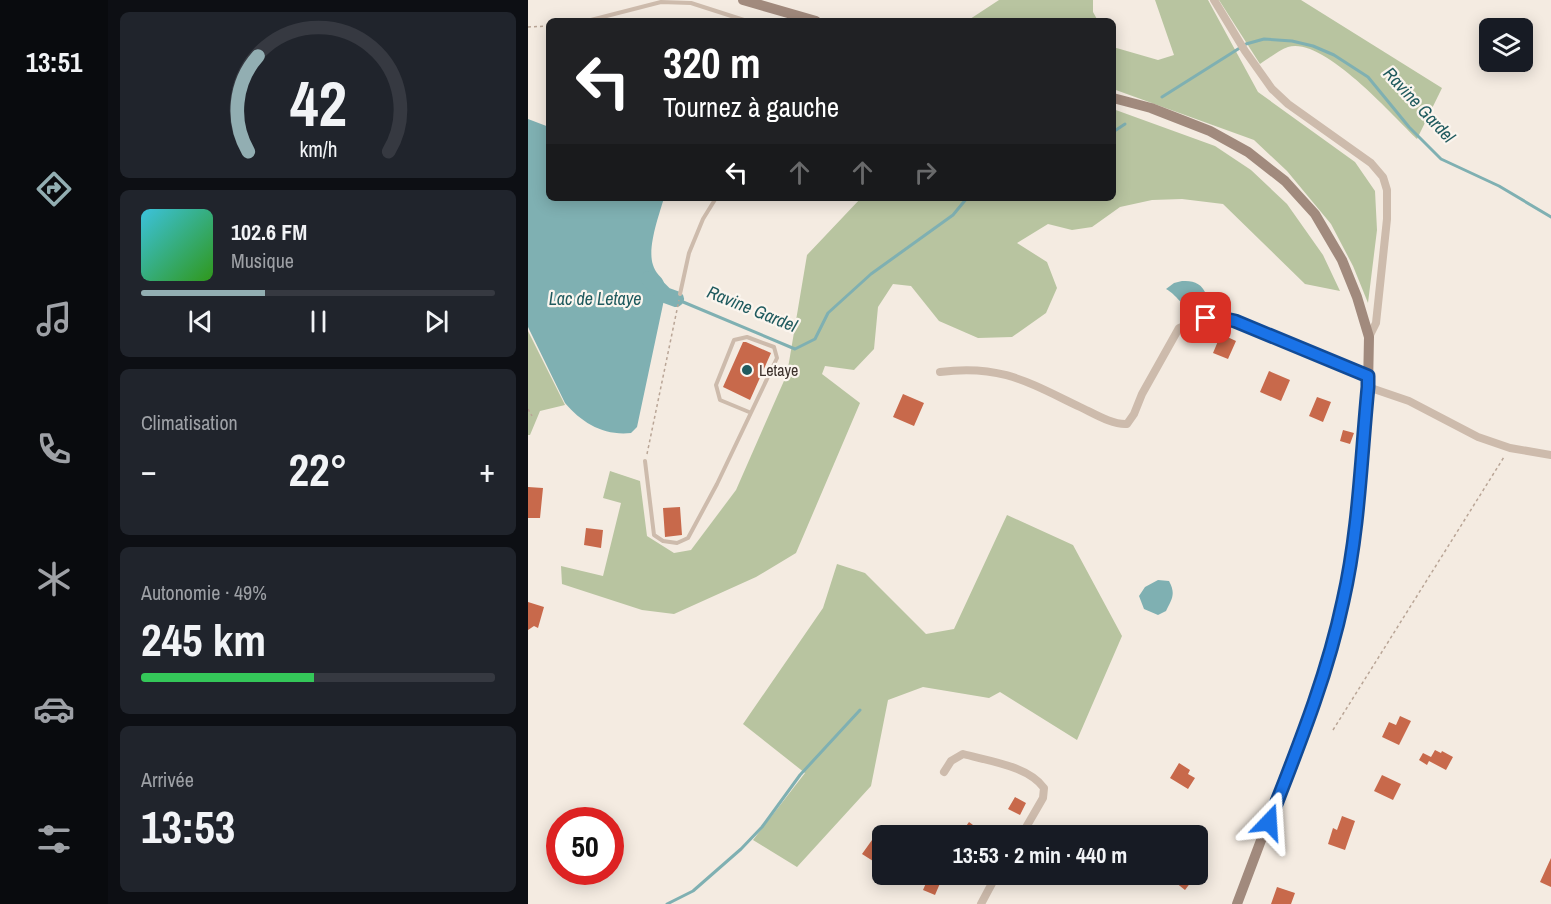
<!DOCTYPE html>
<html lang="fr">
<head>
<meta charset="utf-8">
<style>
  :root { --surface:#171b24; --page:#20242c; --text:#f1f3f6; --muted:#9ea1a6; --line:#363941; --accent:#92aeb2 }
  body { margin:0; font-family:"Archivo Narrow",sans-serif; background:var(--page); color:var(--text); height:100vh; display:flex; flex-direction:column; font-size:22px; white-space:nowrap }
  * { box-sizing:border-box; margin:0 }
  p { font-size:20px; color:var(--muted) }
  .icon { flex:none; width:33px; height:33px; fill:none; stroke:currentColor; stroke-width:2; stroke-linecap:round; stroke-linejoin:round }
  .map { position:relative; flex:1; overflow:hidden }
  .drawer { display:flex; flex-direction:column; gap:12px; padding:12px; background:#0d0f14; width:420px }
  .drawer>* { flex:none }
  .guide { position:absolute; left:18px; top:18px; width:570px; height:183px; border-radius:9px; box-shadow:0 3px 15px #0003; background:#202124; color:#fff; overflow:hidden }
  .fabs { position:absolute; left:951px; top:18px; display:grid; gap:12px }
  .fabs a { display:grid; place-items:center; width:54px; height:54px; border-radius:9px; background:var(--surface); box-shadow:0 3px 15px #0003; font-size:30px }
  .speed { position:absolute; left:18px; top:807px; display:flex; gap:12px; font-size:30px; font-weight:700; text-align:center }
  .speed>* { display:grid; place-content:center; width:78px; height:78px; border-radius:50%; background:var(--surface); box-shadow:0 3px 15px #0003; line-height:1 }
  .speed .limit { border:9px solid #d22; background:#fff; color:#111 }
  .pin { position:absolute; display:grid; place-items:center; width:51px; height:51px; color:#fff; margin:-26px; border-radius:12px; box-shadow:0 3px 9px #0006 }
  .me { position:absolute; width:66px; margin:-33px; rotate:20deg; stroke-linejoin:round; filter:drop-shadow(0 0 4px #0008) }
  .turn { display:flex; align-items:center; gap:21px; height:126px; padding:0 18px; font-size:27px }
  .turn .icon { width:78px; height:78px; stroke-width:2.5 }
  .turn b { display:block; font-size:42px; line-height:51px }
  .lanes { display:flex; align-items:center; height:57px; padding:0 18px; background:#0003; justify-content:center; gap:30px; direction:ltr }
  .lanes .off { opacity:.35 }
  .big { font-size:45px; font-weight:700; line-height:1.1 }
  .drawer .tile { flex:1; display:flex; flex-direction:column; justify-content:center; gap:9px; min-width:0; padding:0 21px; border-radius:9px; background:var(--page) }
  .drawer .dial { align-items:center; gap:0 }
  .dial svg { height:156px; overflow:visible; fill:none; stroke:var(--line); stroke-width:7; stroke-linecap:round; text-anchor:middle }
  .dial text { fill:var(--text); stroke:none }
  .song { display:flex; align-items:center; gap:18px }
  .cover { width:72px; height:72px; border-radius:9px; background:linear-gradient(135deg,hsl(190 70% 55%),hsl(110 70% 35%)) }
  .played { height:6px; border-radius:3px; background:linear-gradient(90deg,var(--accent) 35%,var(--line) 35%) }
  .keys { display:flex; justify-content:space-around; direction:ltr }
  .heat { display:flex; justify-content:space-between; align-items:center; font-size:33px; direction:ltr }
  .charge { height:9px; border-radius:4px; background:linear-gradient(90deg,#34c759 49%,var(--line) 0) }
  .trip { position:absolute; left:344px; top:825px; width:336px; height:60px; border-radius:9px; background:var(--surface); box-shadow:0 3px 15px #0003; font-weight:700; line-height:60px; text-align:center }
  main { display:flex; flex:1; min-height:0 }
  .dock { display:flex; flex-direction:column; width:108px; justify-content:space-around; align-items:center; background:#090b0e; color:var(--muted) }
  .dock .icon { width:42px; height:42px }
  .dock .current { color:var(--accent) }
  .dock b { font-size:27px; color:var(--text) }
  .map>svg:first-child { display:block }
  .green { fill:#b8c4a0 }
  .water { fill:#7fb0b2 }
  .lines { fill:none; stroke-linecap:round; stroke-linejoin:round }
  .stream { stroke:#7fb0b2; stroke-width:3 }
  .river { stroke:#7fb0b2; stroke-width:16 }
  .building { fill:#c8694b }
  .path { stroke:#b9a596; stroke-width:1.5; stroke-dasharray:3 3; stroke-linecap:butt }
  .service { stroke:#cdbbac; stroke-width:4 }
  .minor { stroke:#cdbbac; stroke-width:8 }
  .secondary { stroke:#a18a7d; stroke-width:10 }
  .route-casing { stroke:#114b97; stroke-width:15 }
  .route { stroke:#1a73e8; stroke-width:10 }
  .poi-dot { fill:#1f5a5e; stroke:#fbf5ee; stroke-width:2 }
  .labels { text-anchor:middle; stroke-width:4.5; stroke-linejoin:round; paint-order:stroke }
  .poi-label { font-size:16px; fill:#3b302b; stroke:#fbf5ee; text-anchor:start }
  .water-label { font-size:18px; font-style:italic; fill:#1f5a5e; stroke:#fbf5ee }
</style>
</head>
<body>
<main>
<nav class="dock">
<b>13:51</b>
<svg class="icon current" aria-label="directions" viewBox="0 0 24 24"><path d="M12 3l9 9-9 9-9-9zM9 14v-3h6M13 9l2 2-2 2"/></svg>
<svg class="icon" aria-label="music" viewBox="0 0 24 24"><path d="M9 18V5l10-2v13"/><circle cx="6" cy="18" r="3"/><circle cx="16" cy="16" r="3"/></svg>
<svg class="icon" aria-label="phone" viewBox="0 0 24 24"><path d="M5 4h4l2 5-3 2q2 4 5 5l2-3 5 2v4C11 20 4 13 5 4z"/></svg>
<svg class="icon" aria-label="climate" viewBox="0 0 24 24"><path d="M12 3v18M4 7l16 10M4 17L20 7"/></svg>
<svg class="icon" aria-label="car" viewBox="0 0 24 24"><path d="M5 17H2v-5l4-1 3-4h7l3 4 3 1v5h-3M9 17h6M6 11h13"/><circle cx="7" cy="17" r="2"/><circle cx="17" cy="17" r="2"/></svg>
<svg class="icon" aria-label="filters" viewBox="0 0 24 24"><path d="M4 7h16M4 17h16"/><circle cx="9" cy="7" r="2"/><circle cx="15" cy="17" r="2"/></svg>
</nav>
<section class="drawer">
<div class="tile dial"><svg viewBox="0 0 100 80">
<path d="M14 69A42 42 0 1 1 86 69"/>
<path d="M14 69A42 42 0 0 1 19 20" stroke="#92aeb2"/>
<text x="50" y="56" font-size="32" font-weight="700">42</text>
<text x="50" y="72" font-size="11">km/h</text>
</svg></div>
<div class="tile">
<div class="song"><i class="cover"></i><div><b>102.6 FM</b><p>Musique</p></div></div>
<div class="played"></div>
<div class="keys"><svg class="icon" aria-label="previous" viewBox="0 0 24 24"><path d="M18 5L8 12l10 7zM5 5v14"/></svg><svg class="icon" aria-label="pause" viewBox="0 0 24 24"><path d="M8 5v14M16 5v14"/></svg><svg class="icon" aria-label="next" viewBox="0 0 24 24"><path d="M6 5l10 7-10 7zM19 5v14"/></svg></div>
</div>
<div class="tile"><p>Climatisation</p>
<div class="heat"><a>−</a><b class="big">22°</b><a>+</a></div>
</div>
<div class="tile"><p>Autonomie · 49%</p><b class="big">245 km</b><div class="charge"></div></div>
<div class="tile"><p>Arrivée</p><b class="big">13:53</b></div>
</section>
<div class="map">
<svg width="1023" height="904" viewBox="0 0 1023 904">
  <rect width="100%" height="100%" fill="#f4ebe1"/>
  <path class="green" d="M471 0H565V12L570 21H439Z
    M627 0H680L730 92 827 162 847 191 849 230 840 303 825 266 803 224 759 171 726 140 585 89V47L630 60 646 55Z
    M691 0H773L914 88 889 139C865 116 795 36 760 47 751 50 740 59 732 64Z
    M585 109 687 146 723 170 759 204 795 255 812 291 777 284 695 204 654 199 624 200 592 207 564 227 544 230 520 224 489 243 519 262 529 288 518 313 484 337 450 338 411 321 383 286 365 284 350 307 346 349 326 370 297 366 294 374 332 403 268 553 228 577 146 614 114 610 34 584 33 566 75 576 93 503 75 498 82 471 112 481 119 536 146 553 163 550 208 490 259 374 279 255 333 198H585Z
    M0 331 37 405 12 411 2 435H0Z
    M479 515 545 545 594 636 549 740 472 692 461 698 395 687 360 700 343 786 269 867 225 840 277 773 215 724 295 608 309 564 337 573 398 634 426 629Z"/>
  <path class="water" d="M0 119 21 127V198H136C131 215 119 248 125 265 130 280 138 274 137 295L109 427 103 433C76 436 54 423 37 403L0 327Z
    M654 281C664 281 672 282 677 292L674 302C653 313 654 298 638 289L646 283Z
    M630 580 641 581C648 594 644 599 638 611L630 615 616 609 611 596 617 587Z"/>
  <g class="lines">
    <path class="stream" d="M634 97 718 44 736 39 764 41 785 46 806 55 840 77 881 127 913 159 971 186 1023 217
      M585 132 597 124
      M148 299 267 349 287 339 300 313 343 274 425 215 439 198
      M139 904 165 891 213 849 234 827 272 775 332 710"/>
    <path class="river" d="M121 279 137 295 148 299"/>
  </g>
  <path class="building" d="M693 334 708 341 700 359 685 353Z
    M215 342H218L243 353 222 400 195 387Z
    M741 371 762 380 753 401 732 392Z
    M375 394 396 403 386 426 365 417Z
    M789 397 803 402 795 422 781 416Z
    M815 430 826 433 822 444 812 441Z
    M0 487 15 488 12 518H0Z
    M152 507 154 535 137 537 135 508Z
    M58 528 75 530 73 548 56 545Z
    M0 602 16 607 10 628 6 626 0 630Z
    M872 716 883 721 871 745 854 737 861 722 868 725Z
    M907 750 913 753 914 751 925 757 918 770 901 761 899 765 891 760 895 753 903 757Z
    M651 763 662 770 660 774 667 778 660 789 642 778Z
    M854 775 873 784 865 800 846 791Z
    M487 797 498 803 492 815 480 809Z
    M814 816 827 821 817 850 800 844 805 828 809 830Z
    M441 822 449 828 459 836H431Z
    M354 826 367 836H354V848L345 861 334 854Z
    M1023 858V887L1012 882Z
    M402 874H416L407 895 395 890Z
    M637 874H669L657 890Z
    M749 887 767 893 763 904H743Z"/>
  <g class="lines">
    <path class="path" d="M0 27 21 26
      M0 409 4 416
      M119 454 151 300
      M805 730 976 457"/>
    <path class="service" d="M59 21 133 2 163 3 219 21
      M152 294 161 253 175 219 188 198
      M117 461 126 535 135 541 149 543 160 538 189 484 249 358 246 347 219 337 206 340 188 385 192 400 221 412"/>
    <path class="minor" d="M686 0 717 51 744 89 760 104 843 163 855 177 859 190V219L848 323 841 337
      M412 372C472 364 500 382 552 407 565 413 584 425 599 424L606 414 614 394 651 328C670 319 686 317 707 321L840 376
      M840 387 881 401 950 437 982 448 1023 455
      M416 772 423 761 435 754C461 761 500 766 516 788L515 798 493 836
      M453 904 469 874"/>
    <path class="secondary" d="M215 0 288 21
      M585 98 623 108 682 131 720 152 757 181 787 214 814 260 829 297 841 337 840 387 825 545 815 601 796 673 709 904"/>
  </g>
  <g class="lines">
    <g class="route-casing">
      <path id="route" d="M678 318H693L707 321 840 376V387C833 458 831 531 815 601 799 677 769 750 741 822"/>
    </g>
    <use href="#route" class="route"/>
  </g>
  <circle class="poi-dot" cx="219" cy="370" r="6"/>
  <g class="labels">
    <g class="poi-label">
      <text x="231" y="376">Letaye</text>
    </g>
    <g class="water-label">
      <text transform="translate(891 105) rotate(47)" y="6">Ravine Gardel</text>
      <text x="67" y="305">Lac de Letaye</text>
      <text transform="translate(224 309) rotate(22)" y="6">Ravine Gardel</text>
    </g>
  </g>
</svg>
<div class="fabs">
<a><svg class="icon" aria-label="layers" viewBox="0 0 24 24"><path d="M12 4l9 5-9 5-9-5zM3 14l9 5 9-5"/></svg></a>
</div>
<div class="speed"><div class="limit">50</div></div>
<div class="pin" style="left:678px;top:318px;background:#d93025"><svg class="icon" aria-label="arrive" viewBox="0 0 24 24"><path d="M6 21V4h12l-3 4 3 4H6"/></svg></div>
<svg class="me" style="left:741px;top:822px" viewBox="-20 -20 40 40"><path d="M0-17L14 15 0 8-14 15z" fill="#1a73e8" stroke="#fff" stroke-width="4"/></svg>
<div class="trip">13:53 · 2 min · 440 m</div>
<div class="guide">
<div class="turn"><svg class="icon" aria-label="left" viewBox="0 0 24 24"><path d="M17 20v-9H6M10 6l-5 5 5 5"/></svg><div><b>320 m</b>Tournez à gauche</div></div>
<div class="lanes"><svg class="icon" aria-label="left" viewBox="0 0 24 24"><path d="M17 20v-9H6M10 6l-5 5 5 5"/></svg><svg class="icon off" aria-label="ahead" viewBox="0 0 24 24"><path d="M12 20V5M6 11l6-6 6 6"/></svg><svg class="icon off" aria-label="ahead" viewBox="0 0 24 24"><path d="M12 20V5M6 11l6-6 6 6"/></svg><svg class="icon off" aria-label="right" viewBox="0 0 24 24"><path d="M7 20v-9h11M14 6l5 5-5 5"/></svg></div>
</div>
</div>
</main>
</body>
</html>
